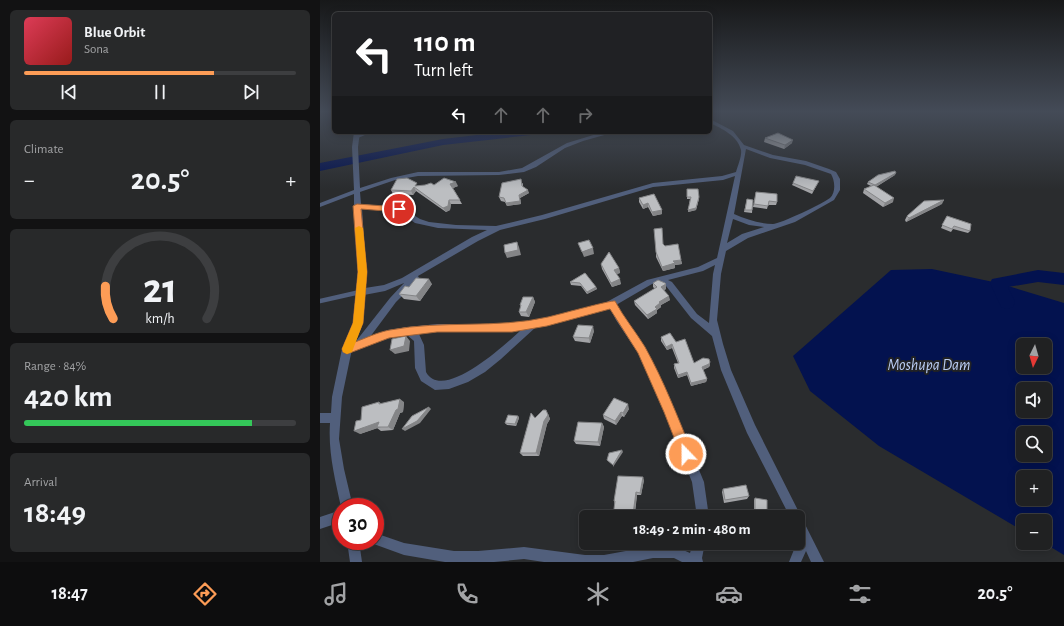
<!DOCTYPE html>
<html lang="en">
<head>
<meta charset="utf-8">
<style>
  :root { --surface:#202122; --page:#28292a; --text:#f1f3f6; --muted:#a2a3a5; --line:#3d3e40; --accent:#fd9c56 }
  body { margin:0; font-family:"Alegreya Sans",sans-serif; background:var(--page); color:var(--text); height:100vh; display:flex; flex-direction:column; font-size:15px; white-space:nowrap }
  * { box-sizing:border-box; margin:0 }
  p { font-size:13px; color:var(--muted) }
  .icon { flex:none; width:22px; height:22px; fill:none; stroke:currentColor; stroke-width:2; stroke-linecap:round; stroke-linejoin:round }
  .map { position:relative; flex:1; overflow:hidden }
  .panel { display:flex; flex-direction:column; gap:10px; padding:10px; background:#121213; width:320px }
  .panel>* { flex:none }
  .banner { position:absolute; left:12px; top:12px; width:380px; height:122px; border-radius:6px; box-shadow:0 2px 10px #0003,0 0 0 1px var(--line); background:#202124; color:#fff; overflow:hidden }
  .needle { width:26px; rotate:185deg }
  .fabs { position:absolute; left:696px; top:338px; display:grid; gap:8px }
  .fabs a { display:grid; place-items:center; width:36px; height:36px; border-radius:6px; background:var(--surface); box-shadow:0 2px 10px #0003,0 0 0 1px var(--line); font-size:20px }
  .speed { position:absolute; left:12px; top:498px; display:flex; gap:8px; font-size:20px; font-weight:700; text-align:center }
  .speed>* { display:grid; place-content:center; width:52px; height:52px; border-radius:50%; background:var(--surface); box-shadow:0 2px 10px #0003,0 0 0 1px var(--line); line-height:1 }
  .speed .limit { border:6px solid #d22; background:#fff; color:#111 }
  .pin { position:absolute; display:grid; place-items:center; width:34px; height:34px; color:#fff; margin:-17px; border:2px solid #fff; border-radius:50%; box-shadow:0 1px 4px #0007 }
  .me { position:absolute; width:44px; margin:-22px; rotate:338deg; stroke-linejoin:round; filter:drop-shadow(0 0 3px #0008) }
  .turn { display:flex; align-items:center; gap:14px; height:84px; padding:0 16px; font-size:18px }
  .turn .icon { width:52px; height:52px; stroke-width:2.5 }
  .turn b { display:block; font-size:28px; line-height:34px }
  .lanes { display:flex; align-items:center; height:38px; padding:0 16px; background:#0003; justify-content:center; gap:20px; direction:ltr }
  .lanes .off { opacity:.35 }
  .big { font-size:30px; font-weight:700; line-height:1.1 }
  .panel .card { flex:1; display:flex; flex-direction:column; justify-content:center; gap:6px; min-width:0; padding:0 14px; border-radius:6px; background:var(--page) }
  .panel .dial { align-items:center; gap:0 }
  .dial svg { height:104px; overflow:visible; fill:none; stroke:var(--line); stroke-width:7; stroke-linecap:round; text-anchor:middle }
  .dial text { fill:var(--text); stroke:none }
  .song { display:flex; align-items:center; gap:12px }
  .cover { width:48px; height:48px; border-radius:6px; background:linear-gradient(135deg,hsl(350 70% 55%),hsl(0 70% 35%)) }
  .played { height:4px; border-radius:2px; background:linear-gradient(90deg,var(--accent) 70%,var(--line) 70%) }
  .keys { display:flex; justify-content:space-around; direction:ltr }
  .heat { display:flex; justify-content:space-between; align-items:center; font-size:22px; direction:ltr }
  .charge { height:6px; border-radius:3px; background:linear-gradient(90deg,#34c759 84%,var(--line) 0) }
  .trip { position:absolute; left:259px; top:510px; width:226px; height:40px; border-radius:6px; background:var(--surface); box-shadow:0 2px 10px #0003,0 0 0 1px var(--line); font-weight:700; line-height:40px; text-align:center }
  .menu { display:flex; height:64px; justify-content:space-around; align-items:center; background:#0d0d0e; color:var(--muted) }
  .menu .icon { width:28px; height:28px }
  .menu .on { color:var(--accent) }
  .menu b { font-size:18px; color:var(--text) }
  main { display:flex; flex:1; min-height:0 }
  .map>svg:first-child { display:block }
  .water { fill:#03124f; fill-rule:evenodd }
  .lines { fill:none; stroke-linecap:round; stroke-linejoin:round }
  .river { fill:#03124f; fill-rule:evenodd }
  .lane-far1 { stroke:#515f7c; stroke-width:3 }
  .lane { stroke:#515f7c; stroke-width:4.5 }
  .street { fill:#515f7c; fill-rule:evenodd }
  .wall { fill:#a2a3a6 }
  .shaded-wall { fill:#848587 }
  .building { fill:#bcbec1; stroke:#848587 }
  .route { fill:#fd9c56; stroke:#a46538 }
  .slow { fill:#f59e0b }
  .labels { text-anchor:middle; stroke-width:4; stroke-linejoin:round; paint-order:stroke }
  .water-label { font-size:16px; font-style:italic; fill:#baccf2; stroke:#212225 }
</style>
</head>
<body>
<main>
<section class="panel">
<div class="card">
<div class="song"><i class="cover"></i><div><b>Blue Orbit</b><p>Sona</p></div></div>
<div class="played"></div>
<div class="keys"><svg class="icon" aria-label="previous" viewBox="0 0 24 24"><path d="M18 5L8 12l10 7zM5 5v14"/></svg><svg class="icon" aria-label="pause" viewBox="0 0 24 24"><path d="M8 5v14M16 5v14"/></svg><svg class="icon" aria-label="next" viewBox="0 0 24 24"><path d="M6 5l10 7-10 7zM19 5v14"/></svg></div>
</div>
<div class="card"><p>Climate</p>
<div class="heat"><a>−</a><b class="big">20.5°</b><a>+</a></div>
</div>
<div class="card dial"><svg viewBox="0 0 100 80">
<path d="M14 69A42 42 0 1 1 86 69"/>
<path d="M14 69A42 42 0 0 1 8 44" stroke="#fd9c56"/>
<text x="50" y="56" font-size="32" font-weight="700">21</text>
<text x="50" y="72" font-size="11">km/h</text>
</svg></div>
<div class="card"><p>Range · 84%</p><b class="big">420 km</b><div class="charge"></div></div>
<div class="card"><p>Arrival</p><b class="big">18:49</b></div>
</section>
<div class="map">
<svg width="744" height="562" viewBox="0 0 744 562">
  <rect width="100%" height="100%" fill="#2a2c2e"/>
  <path class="water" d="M612 269 678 283 744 303V555L724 543H725V521H703V531L559 446 490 391 473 356 571 270ZM703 345H725V367H703ZM703 389H725V411H703ZM703 433H725V455H703ZM703 477H725V499H703Z"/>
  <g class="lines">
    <path class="river" d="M182 132H216L211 135 123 145 0 171V163L123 139Z
      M718 270 744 273V285L718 282 688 287 695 302 693 307 687 309 681 307 670 283 672 279Z"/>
    <path class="lane-far1" d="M36 137 48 132"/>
    <path class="lane" d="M0 301 40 292"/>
    <path class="street" d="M390 119 413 131 424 145 453 155 486 161 509 169 516 172 520 179V190L514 200 475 222 428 238 406 251 401 274 397 320 403 344 411 370 435 425 504 562H491L486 551 481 562H469L479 537 478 534V517H470L427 433 401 370 392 336 371 318 346 286 338 283 332 284 296 305 302 316 324 347 353 407 384 482 389 517H377L372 482 344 412 318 353 296 320 290 308 216 327 181 359 165 372 148 382 129 389 115 390 101 381 95 368 94 341 87 335 68 338 38 349 35 348 33 345 70 298 84 283 65 291 44 295 42 323 32 349 22 397 19 439 24 469 33 507H21C15 479 8 452 10 423H0V413H11L12 397 22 349 34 323 38 271 35 208 34 206V194L0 207V203L34 190 32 147 34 132H40L38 147 40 188 71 178 98 172H179L202 168 247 143 280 133 295 132 263 141 245 148 216 167 204 172 179 175 98 176 75 180 40 192 41 204 79 207 84 209 100 219 109 222 136 225 176 226 222 215 333 183 402 176 416 172C418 165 422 156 421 150 418 136 401 128 390 123ZM426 149 450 158 485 165 511 174C515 181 516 192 510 198 504 203 460 224 453 224 439 224 426 219 414 214ZM415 176 397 258 378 267 327 280 283 304 227 318 192 324H117L88 327 68 330 50 337 76 302 98 280 99 278 98 276 158 241 180 230 225 219 333 187 403 180ZM42 208 78 211 95 223 118 228 167 230 152 237 82 278 64 285 45 288 46 271ZM413 219 429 225 444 227 422 234 407 243ZM395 265 393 274 389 323 377 314 352 282 348 280 383 271ZM201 330C187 343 123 403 106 372L104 345 99 334 117 332H192Z
      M21 510V522L0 529V517Z
      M55 533 84 543 134 551H158L204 547 265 555H284L333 546H354L370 553 373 543H385L382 558 383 562H362L354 558H333L313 562H224L204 559 174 562H125L84 555 51 543 50 541H55Z
      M27 541H39L42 562H30Z"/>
  </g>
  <path class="wall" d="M445 138 472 143 464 149 444 142Z
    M575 175 556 187 573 202 563 207 543 193 544 189 551 186 547 184 548 182Z
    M499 181 492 194 472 185 473 183Z
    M203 183V187L209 193 200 198 201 204 187 206 185 202 181 201 179 197Z
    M114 185 138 186 133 188 142 204H131L130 210 126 212 96 191 93 195 73 194 71 190 99 186Z
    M367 189 379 199 376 210 368 212 370 199H367Z
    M436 192 457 202 456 205H448L447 209 433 207Z
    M334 194 342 214 333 216 328 207 323 209 319 202V198Z
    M427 199 433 200 432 213 424 212Z
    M622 204 586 222 585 220 587 216Z
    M627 216 650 231 648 233 633 229 631 232 621 228Z
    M343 244 361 260 362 264 355 265V268L343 271 336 257V252Z
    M281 264 299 268 300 273 296 274 301 284 292 287 282 269Z
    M265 273 276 287 277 289 267 294 261 286 251 285 250 282Z
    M333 283 346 289 344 290 350 300 341 305V307L337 310V313L328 319 315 305 314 301 335 289 333 287Z
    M112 284 100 301 84 299 79 294 89 287Z
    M213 297 215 302 209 317 201 316 199 312 201 307 200 305Z
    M274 331 270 343 255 341 253 337Z
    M341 337 356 342 374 363 390 362V365L389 367 383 370 387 379 386 382 371 386 367 375 358 378 354 368V364L358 363 352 348 347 350 341 341Z
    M59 402 62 404 84 402 83 412 80 413 73 430 61 431 57 428 40 434Z
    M309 409 304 417 302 416 296 425 284 419 283 415Z
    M228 414 230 419 227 424 219 456H203L200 453 215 418Z
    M198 416 199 418 196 426 187 425 185 423Z
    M282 423 284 427 280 446 256 444 254 441Z
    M324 480 321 495H317L315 514H319L320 517H293L295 504 294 501Z
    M403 489 429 496 427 499 404 503 402 492Z
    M435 498 447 514 446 516 434 514V500Z"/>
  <path class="shaded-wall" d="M473 140 472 143 464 149 465 145Z
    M576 173 575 175 554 188 555 185Z
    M136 182 138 186 133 188 130 184Z
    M94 187 96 191 93 195 91 191Z
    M208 190 209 193 200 198 201 204 187 206 186 203Z
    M379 197 376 210 368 212V210Z
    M574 198 573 202 563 207 565 203Z
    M129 200 131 204 130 210 126 212 123 208Z
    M624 200 622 204 586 222 589 218Z
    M328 203V207L323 209V205Z
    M342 210V214L333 216 332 212Z
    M197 242 199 247 201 255 187 258 185 253Z
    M273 248 274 254 264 257 262 252Z
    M361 260 362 264 355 265V268L343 271 342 267 353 261Z
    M299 268 300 273 295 275 294 270Z
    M109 279 112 284 100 301 96 296Z
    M300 279 301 284 292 287 291 283Z
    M346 284V289L342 291 341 287Z
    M276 287 277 289 267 294V292Z
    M349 296 350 300 341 305V307L337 310V313L328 319 327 315 339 302Z
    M213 297 215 302 209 317 206 312Z
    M273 326 274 331 270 343 269 338Z
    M86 336 90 341 89 351 75 354 70 350Z
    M352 344V348L347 350 346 347Z
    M390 362V365L389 367 382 370V367Z
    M367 372V375L358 378V375Z
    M387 379 386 382 371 386V383Z
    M80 399 84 402 83 412 80 413 73 430 68 427Z
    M308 404 309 409 304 417 303 413Z
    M109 407 111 409 100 423 85 431 82 429Z
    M226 410 228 414 230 419 227 424 219 456 216 453Z
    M301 412 302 416 296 425 295 421Z
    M198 416 199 418 196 426 195 424Z
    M59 422 64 426 40 434 34 431Z
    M282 423 284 427 280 446 278 442Z
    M302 450 303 452 293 467V465Z
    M323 477 324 480 321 495 320 493Z
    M316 492 317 495 314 516 313 514Z"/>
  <path class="building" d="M458 133 473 140 465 145 445 138Z
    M575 171 576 173 555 185 548 182 558 175Z
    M476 176 499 181 493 191 473 183Z
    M87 178 97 183 95 186 105 185 111 183 114 185 124 178 136 182 130 184 140 200H129L128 206 123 208 94 187 91 191 71 190 77 179Z
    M201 179 202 186 208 190 199 195 200 201 186 203 184 198 179 197 182 183Z
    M554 185 574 198 565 203 544 189Z
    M367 189H378L379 197 376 208 368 210 371 197H367Z
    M436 192 457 194V202L449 201 448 206 434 204Z
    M334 194 342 210 332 212 328 203 323 205 319 198Z
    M427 199 433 200 432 210H425Z
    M624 200 589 218 587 216 604 201Z
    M627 216 651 224 650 231 634 226 632 229 622 225Z
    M342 228 343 244 345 246 358 244 361 260 353 261 355 263 342 267 336 252 334 229Z
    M269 240 273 248 262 252 258 243Z
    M197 242 198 250 185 253 184 245Z
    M289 252 299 268 294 270 300 279 291 283 281 264Z
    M265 273 276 287 267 292 260 283 250 282Z
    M96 278 109 279 96 296 79 294 85 286 89 287Z
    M338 280 345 283 346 284 341 287 349 296 339 302 340 303 335 307 337 309 327 315 314 301 337 287 333 283Z
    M203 297H213L206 312H199L201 305H200Z
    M258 325 273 326 269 338 253 337Z
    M350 333 356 342 365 339 374 363 383 358 389 359 390 362 389 364 382 367 387 379 371 383 367 372 358 375 354 364 359 363 352 344 346 347 341 337Z
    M86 336 84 346 70 350 72 339Z
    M294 398 308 404 303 413 301 412 295 421 283 415Z
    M80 399 78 409 76 410 68 427H57L59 422 34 431 36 421 41 420 42 407 59 402V404Z
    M109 407 97 421 82 429 92 416Z
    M223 410H226L228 415 224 421 216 453H200L211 413 215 418Z
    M188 415 198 416 195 424 185 423Z
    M258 422 282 423 278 442 254 441Z
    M302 450 293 465 287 460 289 453Z
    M298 476 323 477 320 493 316 492 313 514H319V517H293L295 501H294Z
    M426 485 429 496 405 500 403 489Z
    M435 498 447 500V514L435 513Z"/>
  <linearGradient id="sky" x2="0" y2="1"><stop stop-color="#171819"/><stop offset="0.59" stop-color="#444b57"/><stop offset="1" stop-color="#444b57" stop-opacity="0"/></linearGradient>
  <rect width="744" height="189" fill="url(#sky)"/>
  <path class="route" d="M37 204 79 207 83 209 79 212 41 209 47 272 43 323 35 342C46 338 58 332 70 330 122 320 176 329 228 317 237 315 291 300 295 301 304 318 316 332 325 347 344 381 358 418 373 454L371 458 366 460 362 458 344 412 318 353 290 309 227 326 192 332H117L69 338 27 354 23 352 22 349 33 323 38 272 33 206Z"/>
  <path class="slow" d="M39 226 43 228 47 272 43 323 32 352 27 354 23 352 22 349 33 323 38 272 35 228Z"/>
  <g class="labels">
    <g class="water-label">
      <text x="609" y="370">Moshupa Dam</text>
    </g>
  </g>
</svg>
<div class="fabs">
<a><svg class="needle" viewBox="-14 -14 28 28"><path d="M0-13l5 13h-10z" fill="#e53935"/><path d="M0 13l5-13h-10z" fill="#a2a3a5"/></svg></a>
<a><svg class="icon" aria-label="sound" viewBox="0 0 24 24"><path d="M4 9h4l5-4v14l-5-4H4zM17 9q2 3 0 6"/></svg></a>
<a><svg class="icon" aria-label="search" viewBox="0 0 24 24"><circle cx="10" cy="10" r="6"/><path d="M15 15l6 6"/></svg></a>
<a>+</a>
<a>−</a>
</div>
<div class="speed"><div class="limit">30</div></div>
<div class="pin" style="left:79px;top:209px;background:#d93025"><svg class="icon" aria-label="arrive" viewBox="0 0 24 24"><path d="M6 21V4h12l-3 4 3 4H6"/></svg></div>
<svg class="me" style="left:366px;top:454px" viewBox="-20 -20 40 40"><circle r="17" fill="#fd9c56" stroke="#fff" stroke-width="3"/><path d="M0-11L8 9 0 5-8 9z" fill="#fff"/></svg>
<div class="trip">18:49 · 2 min · 480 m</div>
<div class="banner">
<div class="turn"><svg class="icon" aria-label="left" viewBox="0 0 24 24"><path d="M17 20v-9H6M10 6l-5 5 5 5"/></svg><div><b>110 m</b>Turn left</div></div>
<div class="lanes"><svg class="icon" aria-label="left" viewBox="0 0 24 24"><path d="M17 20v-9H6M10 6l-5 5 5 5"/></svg><svg class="icon off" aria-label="ahead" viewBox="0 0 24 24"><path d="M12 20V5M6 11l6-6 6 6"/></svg><svg class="icon off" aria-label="ahead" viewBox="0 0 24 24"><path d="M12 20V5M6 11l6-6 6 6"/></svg><svg class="icon off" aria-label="right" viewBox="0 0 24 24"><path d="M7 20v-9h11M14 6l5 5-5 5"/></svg></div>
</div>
</div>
</main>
<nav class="menu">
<b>18:47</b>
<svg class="icon on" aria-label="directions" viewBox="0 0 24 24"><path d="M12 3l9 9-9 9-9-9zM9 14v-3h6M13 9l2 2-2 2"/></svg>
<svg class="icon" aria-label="music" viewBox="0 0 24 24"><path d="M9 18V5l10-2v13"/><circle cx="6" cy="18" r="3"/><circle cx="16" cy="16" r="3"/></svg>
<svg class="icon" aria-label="phone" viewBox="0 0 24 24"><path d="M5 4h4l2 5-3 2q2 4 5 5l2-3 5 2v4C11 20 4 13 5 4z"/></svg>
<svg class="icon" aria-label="climate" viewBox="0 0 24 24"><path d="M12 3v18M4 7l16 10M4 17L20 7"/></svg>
<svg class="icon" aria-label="car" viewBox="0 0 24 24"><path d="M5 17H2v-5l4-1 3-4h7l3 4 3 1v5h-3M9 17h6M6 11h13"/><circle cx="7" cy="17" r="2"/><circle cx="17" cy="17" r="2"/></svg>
<svg class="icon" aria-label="filters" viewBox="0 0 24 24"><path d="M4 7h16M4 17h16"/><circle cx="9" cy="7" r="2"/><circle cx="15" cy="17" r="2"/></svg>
<b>20.5°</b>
</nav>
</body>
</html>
